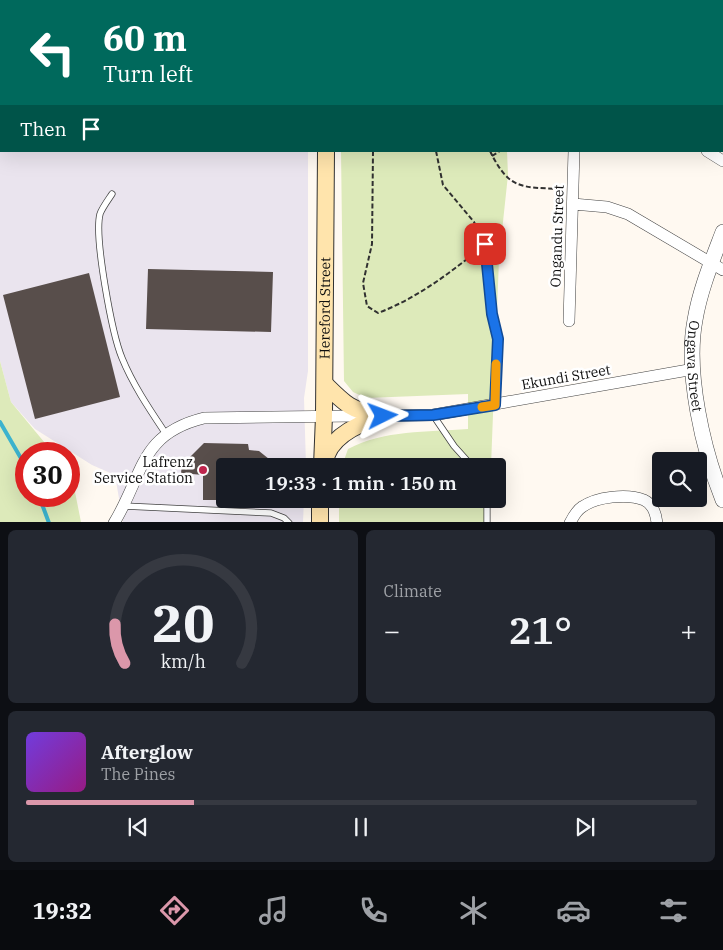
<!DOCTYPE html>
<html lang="en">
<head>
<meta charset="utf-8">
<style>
  :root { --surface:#171b24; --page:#242831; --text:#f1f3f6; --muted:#9ea1a6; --line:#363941; --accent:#db97aa }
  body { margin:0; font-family:"IBM Plex Serif",serif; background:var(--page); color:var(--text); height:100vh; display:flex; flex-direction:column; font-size:19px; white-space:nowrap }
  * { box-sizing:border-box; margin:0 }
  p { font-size:16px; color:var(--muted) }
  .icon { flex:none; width:28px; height:28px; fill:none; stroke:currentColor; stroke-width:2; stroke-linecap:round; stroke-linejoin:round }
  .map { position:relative; height:522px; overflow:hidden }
  .side { display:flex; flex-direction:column; gap:8px; padding:8px; background:#0d0f14; flex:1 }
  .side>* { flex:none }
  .hud { position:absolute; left:0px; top:0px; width:724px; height:152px; box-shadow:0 5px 20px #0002; background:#00695c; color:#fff; overflow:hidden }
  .fabs { position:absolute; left:652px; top:452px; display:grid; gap:10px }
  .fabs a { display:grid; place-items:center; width:55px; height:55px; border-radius:5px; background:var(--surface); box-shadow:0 5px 20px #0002; font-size:25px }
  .speed { position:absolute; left:15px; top:442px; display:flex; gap:10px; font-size:25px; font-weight:700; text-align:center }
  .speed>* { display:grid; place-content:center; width:65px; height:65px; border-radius:50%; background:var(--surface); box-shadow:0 5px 20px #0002; line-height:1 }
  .speed .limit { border:8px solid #d22; background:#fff; color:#111 }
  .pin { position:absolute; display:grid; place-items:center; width:42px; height:42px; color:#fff; margin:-21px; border-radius:10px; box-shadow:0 2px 8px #0006 }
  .me { position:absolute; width:55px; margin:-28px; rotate:87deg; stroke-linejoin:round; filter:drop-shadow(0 0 4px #0008) }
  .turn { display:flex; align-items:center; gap:18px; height:105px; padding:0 20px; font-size:22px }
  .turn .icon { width:65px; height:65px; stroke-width:2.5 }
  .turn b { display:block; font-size:35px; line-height:42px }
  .then { display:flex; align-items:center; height:48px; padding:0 20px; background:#0003; gap:10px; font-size:19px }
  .big { font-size:38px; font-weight:600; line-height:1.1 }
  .side .widget { flex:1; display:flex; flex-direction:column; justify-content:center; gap:8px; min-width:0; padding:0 18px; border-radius:8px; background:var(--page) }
  .side .dial { align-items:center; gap:0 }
  .dial svg { height:130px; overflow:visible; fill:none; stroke:var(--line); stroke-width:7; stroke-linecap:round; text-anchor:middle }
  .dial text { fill:var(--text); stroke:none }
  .song { display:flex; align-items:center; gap:15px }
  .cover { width:60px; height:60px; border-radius:8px; background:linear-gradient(135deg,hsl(260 70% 55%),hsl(310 70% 35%)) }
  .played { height:5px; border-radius:2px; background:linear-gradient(90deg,var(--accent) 25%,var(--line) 25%) }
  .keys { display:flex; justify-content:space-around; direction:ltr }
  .heat { display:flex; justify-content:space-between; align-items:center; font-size:28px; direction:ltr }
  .side .tiles { flex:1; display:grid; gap:8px; grid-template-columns:1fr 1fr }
  .widget:last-child { grid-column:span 2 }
  .trip { position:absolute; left:216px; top:458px; width:290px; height:50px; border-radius:5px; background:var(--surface); box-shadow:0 5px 20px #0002; font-weight:600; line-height:50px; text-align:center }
  .tab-bar { display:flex; height:80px; justify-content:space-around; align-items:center; background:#090b0e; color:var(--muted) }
  .tab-bar .icon { width:35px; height:35px }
  .tab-bar .selected { color:var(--accent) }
  .tab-bar b { font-size:22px; color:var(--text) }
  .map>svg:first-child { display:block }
  .industrial { fill:#eae4ee }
  .green { fill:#ddeaba }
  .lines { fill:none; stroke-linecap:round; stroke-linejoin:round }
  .stream { stroke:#3cb3ce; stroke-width:4 }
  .building { fill:#584e4b }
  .service-casing { stroke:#424242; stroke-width:7 }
  .minor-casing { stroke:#424242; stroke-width:12 }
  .tertiary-casing { stroke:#424242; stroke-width:16 }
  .secondary-casing { stroke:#313131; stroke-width:18 }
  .path { stroke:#313131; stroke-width:2; stroke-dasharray:5 2.5; stroke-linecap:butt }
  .service { stroke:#fff; stroke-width:5.5 }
  .minor { stroke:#fff; stroke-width:11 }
  .tertiary { stroke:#fff; stroke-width:15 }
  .secondary { stroke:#ffe4ac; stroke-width:16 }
  .route-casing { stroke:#114b97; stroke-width:12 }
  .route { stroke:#1a73e8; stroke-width:9 }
  .slow { stroke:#f59e0b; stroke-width:9 }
  .poi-dot { fill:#c1264e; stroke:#fff; stroke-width:2 }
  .labels { text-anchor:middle; stroke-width:5; stroke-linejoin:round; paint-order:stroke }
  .street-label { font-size:14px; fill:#0f0f0f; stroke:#fff }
  .poi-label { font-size:14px; fill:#0f0f0f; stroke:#fff; text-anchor:end }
</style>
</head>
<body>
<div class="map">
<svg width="723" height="523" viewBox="0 0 723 523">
  <rect width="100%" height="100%" fill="#fff9f1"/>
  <path class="industrial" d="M0 0H308L1 1V151H308V371L304 398 306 466H225V499H304L303 522H123L115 475 92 465 35 429 11 402 0 361Z"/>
  <path class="green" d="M341 151H507L508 175 499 259 491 466H342L348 449C384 430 427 432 468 429V394L366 398 353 392 344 381Z
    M0 361 11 402 54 454H26V496H69V478L75 492 81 522H0Z
    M339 499H489L488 522 339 523Z"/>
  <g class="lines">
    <path class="stream" d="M0 422 26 467
      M39 496 49 523"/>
  </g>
  <path class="building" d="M148 269 273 272 271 332 146 329Z
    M89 273 120 397 35 419 3 295Z
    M204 443 248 444 249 450 259 451 269 459 268 466H225V500H203V475L181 473 182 465Z"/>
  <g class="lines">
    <g class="service-casing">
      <path id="service" d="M112 194C108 200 102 208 100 214 94 237 112 334 122 358 133 385 150 410 166 434
        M485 244 492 314 498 339 495 405
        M433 415 454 446 472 466
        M487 499V523
        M124 506 271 513 284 518 289 523"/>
    </g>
    <g class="minor-casing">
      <path id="minor" d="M634 0 636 1
        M580 1 581 0
        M722 54H723
        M707 151 723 161
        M573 204 607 207 628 214 723 270
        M569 321 574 151
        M114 523C144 474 139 434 204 418L433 415 694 369
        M570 523C573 517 577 510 582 507 596 497 627 493 644 500 653 504 656 514 657 523"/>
    </g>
    <g class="tertiary-casing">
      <g id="tertiary">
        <path id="s1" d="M723 232C712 261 700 290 695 320 685 373 703 450 723 500"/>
      </g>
    </g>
    <g class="secondary-casing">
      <g id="secondary">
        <path d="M321 1V0"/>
        <path d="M325 384C346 405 351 410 380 416"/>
        <path d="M325 462C329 436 360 423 383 416"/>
        <path id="s2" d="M322 466 324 416 326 151"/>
        <path d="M320 523V499"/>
      </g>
    </g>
    <path class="path" d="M417 0V1
      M369 1V0
      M503 1V0
      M373 151 372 244 363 283 367 306 378 313C415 299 446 276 477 251
      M436 151 443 185 474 222 481 236
      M490 151C509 190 521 187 561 189
      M492 156 500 151"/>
    <use href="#service" class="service"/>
    <use href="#minor" class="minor"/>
    <use href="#tertiary" class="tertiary"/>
    <use href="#secondary" class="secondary"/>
  </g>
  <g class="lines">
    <g class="route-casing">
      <path id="route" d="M383 416 433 415 495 405 498 339 492 314 485 244"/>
    </g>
    <use href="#route" class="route"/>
    <path class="slow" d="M482 407 495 405 496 364"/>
  </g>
  <circle class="poi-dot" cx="203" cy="470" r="5"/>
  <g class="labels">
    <g class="street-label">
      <text transform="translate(557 236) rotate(-88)" y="5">Ongandu Street</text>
      <text dy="5" stroke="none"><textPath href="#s2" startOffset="158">Hereford Street</textPath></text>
      <text dy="5" stroke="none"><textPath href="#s1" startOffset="139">Ongava Street</textPath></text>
      <text transform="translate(566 377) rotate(-10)" y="5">Ekundi Street</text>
    </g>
    <g class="poi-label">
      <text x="193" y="467">Lafrenz<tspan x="193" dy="16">Service Station</tspan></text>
    </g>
  </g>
</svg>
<div class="fabs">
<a><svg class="icon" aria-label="search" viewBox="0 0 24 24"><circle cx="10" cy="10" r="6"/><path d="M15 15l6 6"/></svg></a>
</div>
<div class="speed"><div class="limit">30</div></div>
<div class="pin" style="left:485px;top:244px;background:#d93025"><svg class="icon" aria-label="arrive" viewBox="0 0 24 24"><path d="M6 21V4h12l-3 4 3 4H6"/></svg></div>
<svg class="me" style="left:383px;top:416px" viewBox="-20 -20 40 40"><path d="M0-17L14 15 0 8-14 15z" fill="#1a73e8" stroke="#fff" stroke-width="4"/></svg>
<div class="trip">19:33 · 1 min · 150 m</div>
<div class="hud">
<div class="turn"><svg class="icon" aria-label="left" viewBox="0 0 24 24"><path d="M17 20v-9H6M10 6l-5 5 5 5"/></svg><div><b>60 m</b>Turn left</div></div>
<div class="then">Then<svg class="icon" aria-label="arrive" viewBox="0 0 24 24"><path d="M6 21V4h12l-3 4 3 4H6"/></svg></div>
</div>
</div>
<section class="side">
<div class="tiles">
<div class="widget dial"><svg viewBox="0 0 100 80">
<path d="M14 69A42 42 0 1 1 86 69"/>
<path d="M14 69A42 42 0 0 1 8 45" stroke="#db97aa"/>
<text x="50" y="56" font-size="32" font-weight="700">20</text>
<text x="50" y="72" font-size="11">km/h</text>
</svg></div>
<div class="widget"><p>Climate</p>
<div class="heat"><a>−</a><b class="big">21°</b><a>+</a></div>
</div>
<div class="widget">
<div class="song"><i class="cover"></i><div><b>Afterglow</b><p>The Pines</p></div></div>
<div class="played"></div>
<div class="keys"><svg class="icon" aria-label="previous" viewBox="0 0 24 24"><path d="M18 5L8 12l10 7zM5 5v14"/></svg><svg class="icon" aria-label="pause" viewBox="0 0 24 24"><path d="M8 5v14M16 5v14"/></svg><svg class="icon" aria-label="next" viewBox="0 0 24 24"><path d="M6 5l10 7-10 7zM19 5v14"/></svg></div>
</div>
</div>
</section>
<nav class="tab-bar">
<b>19:32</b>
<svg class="icon selected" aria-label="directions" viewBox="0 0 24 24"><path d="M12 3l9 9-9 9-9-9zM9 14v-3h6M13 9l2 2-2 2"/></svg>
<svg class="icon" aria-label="music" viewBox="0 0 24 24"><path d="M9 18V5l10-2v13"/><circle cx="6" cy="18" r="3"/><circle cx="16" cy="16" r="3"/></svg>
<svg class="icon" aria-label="phone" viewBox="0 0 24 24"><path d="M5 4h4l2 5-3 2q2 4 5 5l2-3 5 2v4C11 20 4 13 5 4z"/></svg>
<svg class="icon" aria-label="climate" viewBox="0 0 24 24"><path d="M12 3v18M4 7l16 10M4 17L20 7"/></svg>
<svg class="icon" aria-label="car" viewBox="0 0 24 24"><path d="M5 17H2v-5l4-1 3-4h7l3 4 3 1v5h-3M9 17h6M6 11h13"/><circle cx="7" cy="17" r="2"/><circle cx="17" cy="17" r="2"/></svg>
<svg class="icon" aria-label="filters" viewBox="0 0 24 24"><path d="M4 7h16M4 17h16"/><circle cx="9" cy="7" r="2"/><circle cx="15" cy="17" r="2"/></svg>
</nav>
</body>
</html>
